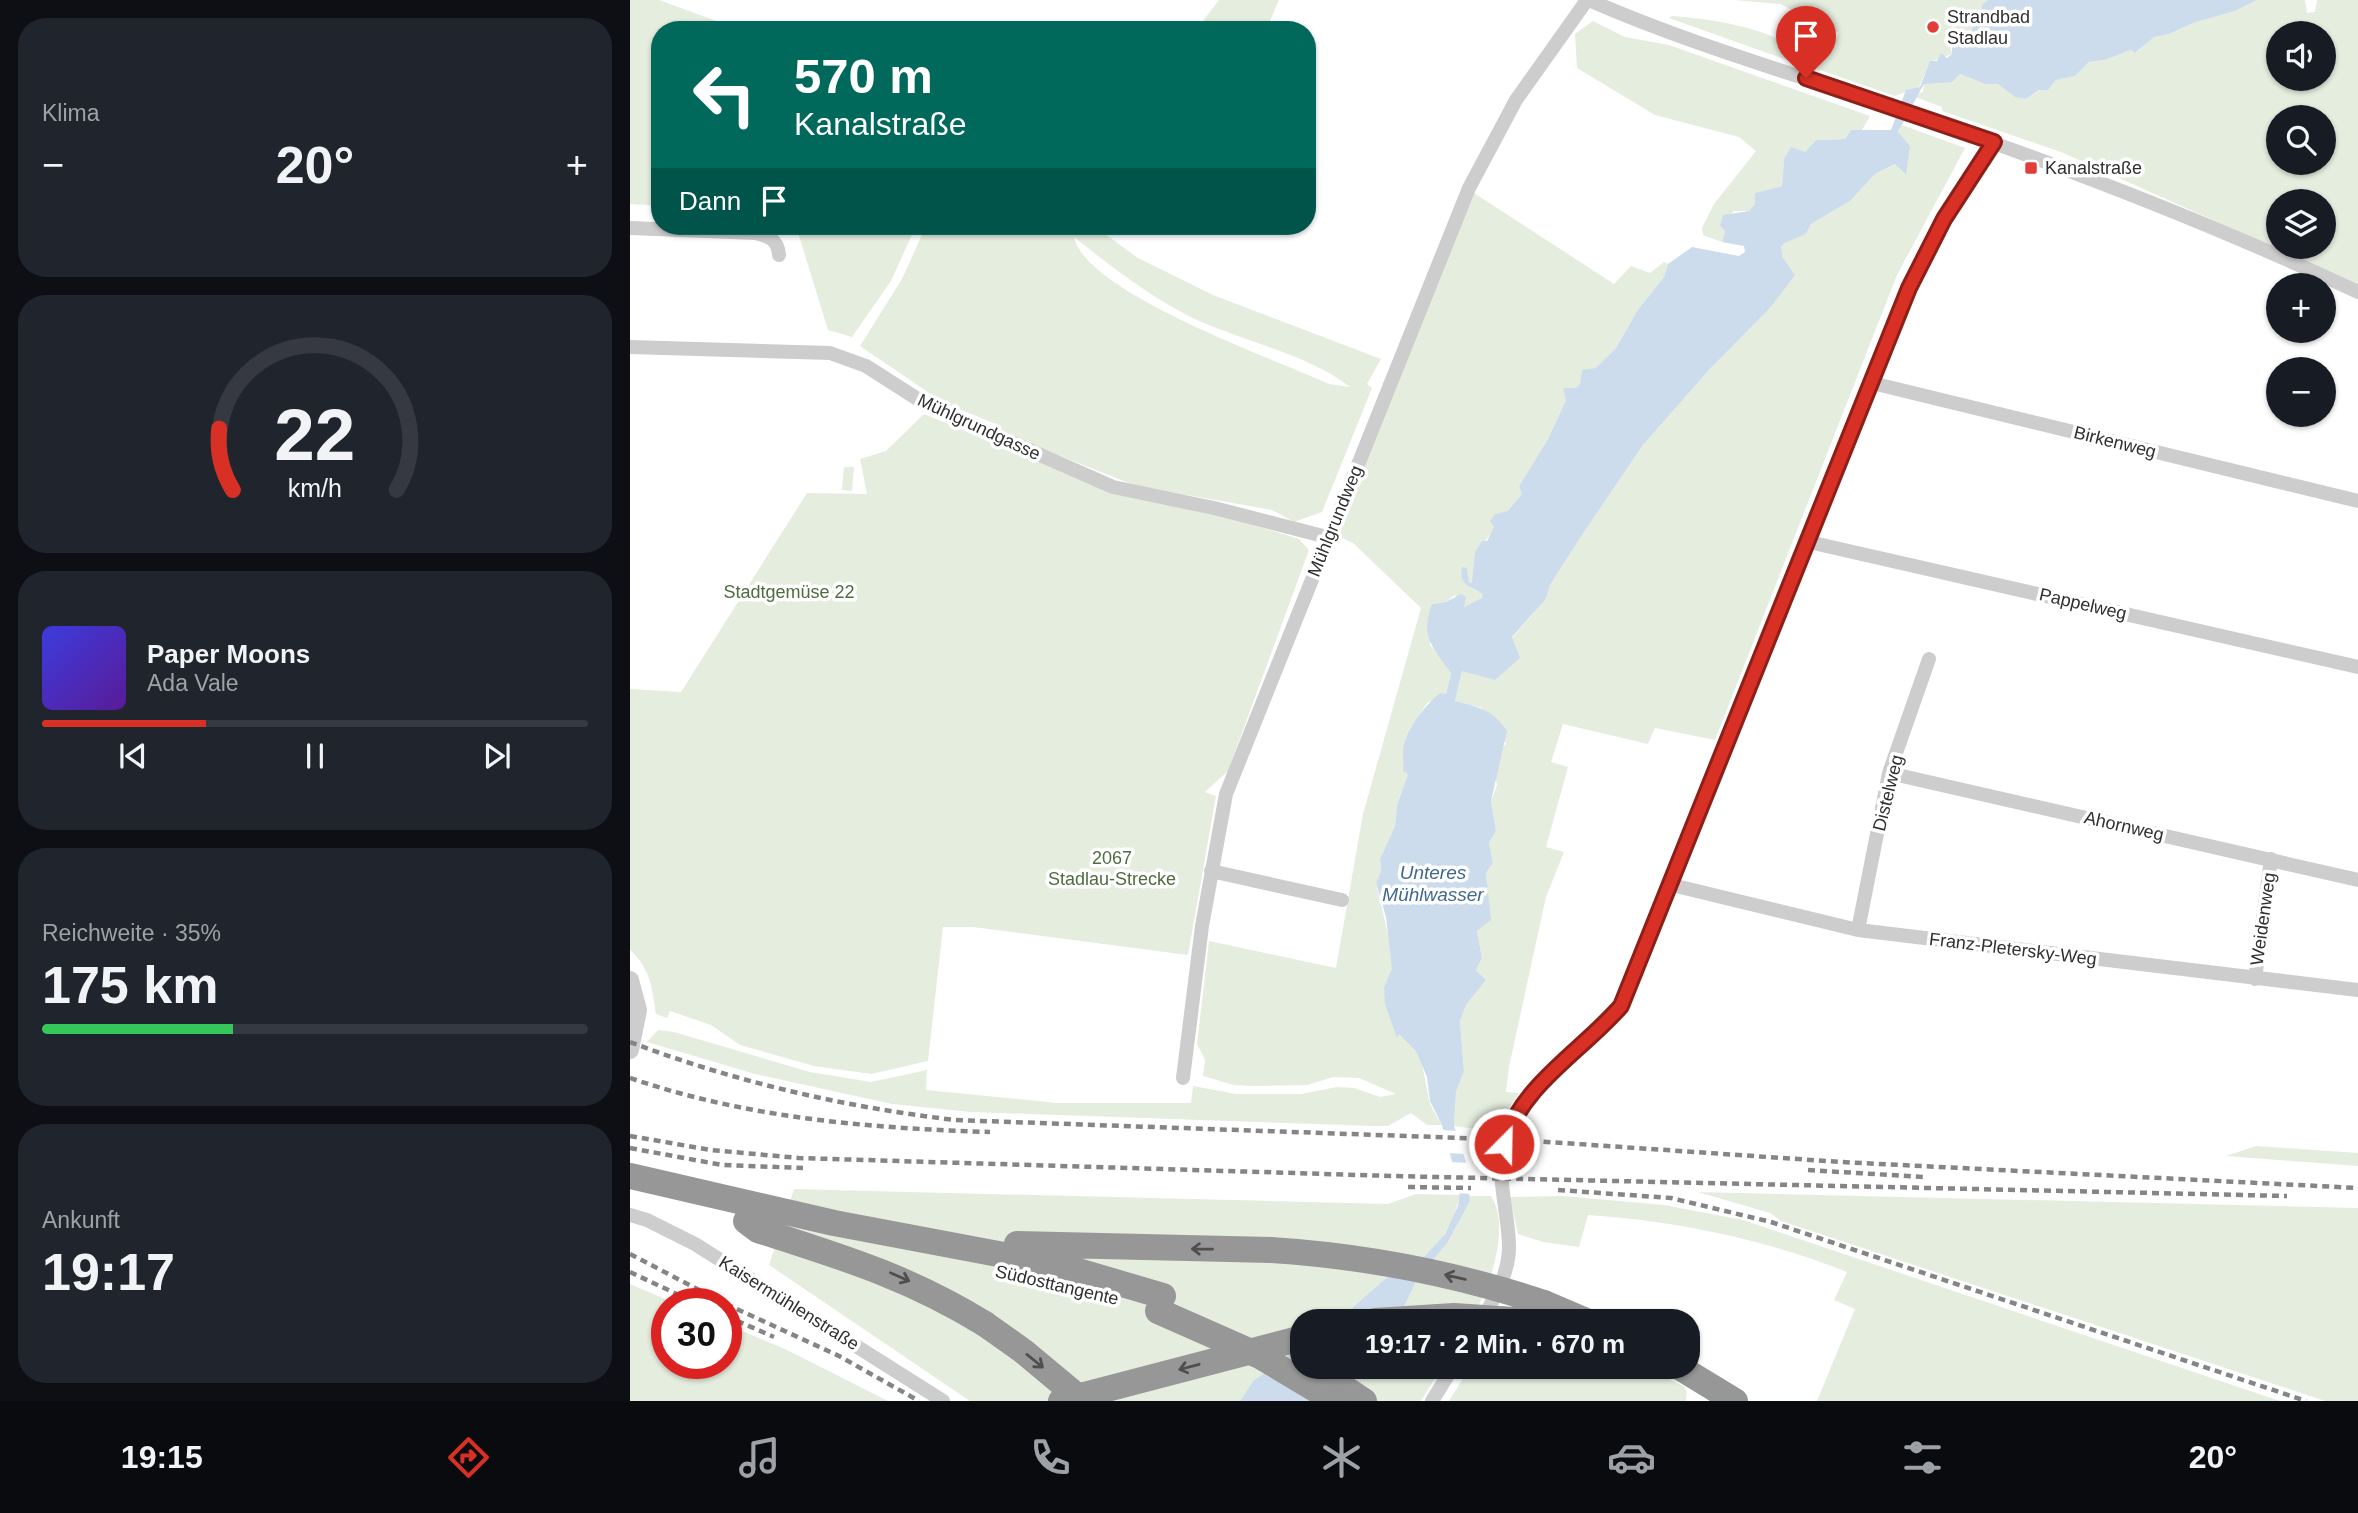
<!DOCTYPE html>
<html lang="de">
<head>
<meta charset="utf-8">
<style>
  :root { --surface:#171b24; --page:#20242c; --text:#f1f3f6; --muted:#9ea1a6; --line:#363941; --accent:#d93025 }
  body { margin:0; font-family:Arial,sans-serif; background:var(--page); color:var(--text); height:100vh; display:flex; flex-direction:column; font-size:26px; white-space:nowrap }
  * { box-sizing:border-box; margin:0 }
  p { font-size:23px; color:var(--muted) }
  .icon { flex:none; width:38px; height:38px; fill:none; stroke:currentColor; stroke-width:2; stroke-linecap:round; stroke-linejoin:round }
  .map { position:relative; flex:1; overflow:hidden }
  .side { display:flex; flex-direction:column; gap:18px; padding:18px; background:#0d0f14; width:630px }
  .side>* { flex:none }
  .guide { position:absolute; left:21px; top:21px; width:665px; height:214px; border-radius:28px; box-shadow:0 2px 5px #0004; background:#00695c; color:#fff; overflow:hidden }
  .fabs { position:absolute; left:1636px; top:21px; display:grid; gap:14px }
  .fabs a { display:grid; place-items:center; width:70px; height:70px; border-radius:50%; background:var(--surface); box-shadow:0 2px 5px #0004; font-size:35px }
  .speed { position:absolute; left:21px; top:1288px; display:flex; gap:14px; font-size:35px; font-weight:700; text-align:center }
  .speed>* { display:grid; place-content:center; width:91px; height:91px; border-radius:50%; background:var(--surface); box-shadow:0 2px 5px #0004; line-height:1 }
  .speed .limit { border:10px solid #d22; background:#fff; color:#111 }
  .pin { position:absolute; display:grid; place-items:center; width:60px; height:60px; color:#fff; margin:-72px -30px; border-radius:50% 50% 50% 0; rotate:-45deg; box-shadow:0 0 7px #0007 }
  .pin .icon { rotate:45deg }
  .me { position:absolute; width:77px; margin:-38px; rotate:23deg; stroke-linejoin:round; filter:drop-shadow(0 0 5px #0008) }
  .turn { display:flex; align-items:center; gap:24px; height:147px; padding:0 28px; font-size:32px }
  .turn .icon { width:91px; height:91px; stroke-width:2.5 }
  .turn b { display:block; font-size:49px; line-height:60px }
  .then { display:flex; align-items:center; height:66px; padding:0 28px; background:#0003; gap:14px; font-size:26px }
  .big { font-size:52px; font-weight:600; line-height:1.1 }
  .side .card { flex:1; display:flex; flex-direction:column; justify-content:center; gap:10px; min-width:0; padding:0 24px; border-radius:28px; background:var(--page) }
  .side .dial { align-items:center; gap:0 }
  .dial svg { height:182px; overflow:visible; fill:none; stroke:var(--line); stroke-width:7; stroke-linecap:round; text-anchor:middle }
  .dial text { fill:var(--text); stroke:none }
  .song { display:flex; align-items:center; gap:21px }
  .cover { width:84px; height:84px; border-radius:10px; background:linear-gradient(135deg,hsl(240 70% 55%),hsl(270 70% 35%)) }
  .played { height:7px; border-radius:4px; background:linear-gradient(90deg,var(--accent) 30%,var(--line) 30%) }
  .keys { display:flex; justify-content:space-around; direction:ltr }
  .heat { display:flex; justify-content:space-between; align-items:center; font-size:38px; direction:ltr }
  .charge { height:10px; border-radius:5px; background:linear-gradient(90deg,#34c759 35%,var(--line) 0) }
  .trip { position:absolute; left:660px; top:1309px; width:410px; height:70px; border-radius:28px; background:var(--surface); box-shadow:0 2px 5px #0004; font-weight:600; line-height:70px; text-align:center }
  .tabs { display:flex; height:112px; justify-content:space-around; align-items:center; background:#090b0e; color:var(--muted) }
  .tabs .icon { width:49px; height:49px }
  .tabs .on { color:var(--accent) }
  .tabs b { font-size:32px; color:var(--text) }
  main { display:flex; flex:1; min-height:0 }
  .map>svg:first-child { display:block }
  .green { fill:#e5eddf; fill-rule:evenodd }
  .water { fill:#ccdcec }
  .pier { fill:#fff }
  .lines { fill:none; stroke-linecap:round; stroke-linejoin:round }
  .minor { stroke:#cdcdcd; stroke-width:14 }
  .tertiary { stroke:#cdcdcd; stroke-width:18 }
  .motorway { stroke:#979797; stroke-width:26 }
  .rail { stroke:#858585; stroke-width:4.5; stroke-dasharray:7 5; stroke-linecap:butt }
  .motorway-bridge { stroke:#979797; stroke-width:26 }
  .oneway { stroke:#4f4f4f }
  .route-casing { stroke:#8d1f18; stroke-width:18 }
  .route { stroke:#d93025; stroke-width:12 }
  .poi-dot { fill:#e23d37; stroke:#fff; stroke-width:2.5 }
  .labels { text-anchor:middle; stroke-width:7; stroke-linejoin:round; paint-order:stroke }
  .poi-label { font-size:18px; fill:#303030; stroke:#fff; text-anchor:start }
  .street-label { font-size:18px; fill:#303030; stroke:#fff }
  .park-label { font-size:18px; fill:#4e6c3e; stroke:#fff }
  .water-label { font-size:19px; font-style:italic; fill:#3f6992; stroke:#fff }
</style>
</head>
<body>
<main>
<section class="side">
<div class="card"><p>Klima</p>
<div class="heat"><a>−</a><b class="big">20°</b><a>+</a></div>
</div>
<div class="card dial"><svg viewBox="0 0 100 80">
<path d="M14 69A42 42 0 1 1 86 69"/>
<path d="M14 69A42 42 0 0 1 8 42" stroke="#d93025"/>
<text x="50" y="56" font-size="32" font-weight="700">22</text>
<text x="50" y="72" font-size="11">km/h</text>
</svg></div>
<div class="card">
<div class="song"><i class="cover"></i><div><b>Paper Moons</b><p>Ada Vale</p></div></div>
<div class="played"></div>
<div class="keys"><svg class="icon" aria-label="previous" viewBox="0 0 24 24"><path d="M18 5L8 12l10 7zM5 5v14"/></svg><svg class="icon" aria-label="pause" viewBox="0 0 24 24"><path d="M8 5v14M16 5v14"/></svg><svg class="icon" aria-label="next" viewBox="0 0 24 24"><path d="M6 5l10 7-10 7zM19 5v14"/></svg></div>
</div>
<div class="card"><p>Reichweite · 35%</p><b class="big">175 km</b><div class="charge"></div></div>
<div class="card"><p>Ankunft</p><b class="big">19:17</b></div>
</section>
<div class="map">
<svg width="1728" height="1401" viewBox="0 0 1728 1401">
  <rect width="100%" height="100%" fill="#fff"/>
  <path class="green" d="M0 0H29L111 30H30V206L0 204Z
    M589 0H649L636 30H566Z
    M1104 0H1427L1345 22 1338 35 1332 33 1319 41 1322 54 1300 62 1289 87 1265 96 1187 69 1209 33 1150 4Z
    M1627 0H1675L1677 13 1685 12 1687 0H1728V285L1431 152 1312 111V107L1285 97 1293 91 1294 84 1330 74 1355 84H1368L1386 97 1396 99 1410 90H1418L1426 80 1445 76 1459 62 1475 60 1501 50 1506 53 1524 36 1539 34 1563 23 1605 11ZM1648 33H1694V79H1648ZM1648 117H1694V163H1648ZM1648 201H1694V247H1648Z
    M1042 16C1081 19 1148 28 1176 58L1174 66 1039 18Z
    M963 21 995 37 1039 45 1240 116 1232 130H1221L1215 139 1186 140 1175 152 1154 159 1152 186 1125 193V204L1119 211H1104L1090 226 1095 231 1092 242 1073 235 1072 228 1084 204 1126 151 1109 137 1025 115 947 68 945 34Z
    M1272 125 1335 148 1267 275 1085 740 1025 728 1018 744 933 724 921 762 938 767 916 847 934 852 916 897 879 1067 876 1092 889 1093 875 1114 870 1132 824 1126 826 1092 834 1070 830 1021 836 1005 856 980 846 970 852 958 847 931 860 920 856 873 863 863 859 843 866 831 861 801 867 785 865 776 871 751 876 743 852 708 825 701 832 671 882 638 916 599 920 585 954 532 1013 445 1079 370 1140 308 1153 258 1151 247 1154 242 1176 234 1181 224 1220 201 1245 174 1266 164 1275 175 1268 133Z
    M844 193 984 284 1001 266 1020 273 1034 262 1038 264 1034 277 1007 311 986 348 936 400 918 439 889 486 893 494 846 552 843 583 838 582 837 568H832L841 588 854 594 852 599 833 608 825 595 816 602 802 604 800 645 821 672 816 694 797 703 783 725 773 754 778 774 767 805 765 826 750 859 751 871 746 883 760 943 763 969 754 987 767 1037 769 1034C798 1045 792 1087 803 1110 806 1115 809 1120 812 1125H797L781 1113 758 1126H744L340 1112 262 1104 125 1074 17 1042 28 1030 44 1032 180 1072 241 1082 297 1070 296 1090 428 1103H561L563 1086 606 1094H671L707 1087 724 1088 750 1097 766 1094 729 1078 703 1077 677 1085 625 1086 604 1085 573 1076 575 1060 567 1044 579 941 706 968 733 814 791 608 723 543 706 535Z
    M166 226H286L261 281 222 337 198 330Z
    M296 226H464L508 258 583 295 751 359 737 384 742 388 692 512 664 522 642 510 506 486 365 430 366 424 314 403 230 346 272 279ZM444 237C483 268 524 300 569 321 619 343 677 354 720 387L699 384C645 359 456 293 444 237Z
    M294 414 482 492 604 519 669 539 679 550 598 771 575 792 586 796 558 955 343 927H313L298 1061 241 1074 184 1066 110 1045 81 1025 40 1011 37 1018 26 1014C22 988 21 969 0 950V689L51 692 177 493 237 494 230 459 256 451Z
    M214 467H224L222 491 212 490Z
    M1626 1146 1728 1153V1166L1596 1156Z
    M164 1189 758 1204 786 1194 830 1195 824 1217 811 1240 796 1255 763 1272 707 1321H672V1346L623 1381 610 1401H340L139 1265Z
    M1068 1192 1728 1208V1401H1695L1151 1221 1140 1213Z
    M839 1196H861C882 1229 858 1292 840 1321H767L788 1278 818 1242 840 1201Z
    M933 1196 1034 1205 1113 1220 1650 1401H1187L1225 1309 1204 1300 1217 1272C1134 1239 1047 1221 958 1215L949 1247 913 1242 888 1234 880 1197Z
    M0 1284 47 1304H37V1363H96V1324L157 1350 258 1401H0Z
    M739 1367H812L791 1401H700Z
    M840 1367H1013L1054 1386 1057 1392 1056 1401H819Z"/>
  <path class="water" d="M1358 0H1627L1605 11 1563 23 1539 34 1524 37 1505 53 1501 50 1475 60 1459 62 1445 76 1426 80 1418 90H1409L1396 99 1385 97 1368 84H1355L1330 74 1322 82 1294 84 1268 132 1280 146 1276 175 1265 164 1245 174 1220 201 1181 224 1176 234 1154 243 1151 247 1153 258 1165 275 1140 308 1079 370 1013 445 954 532 920 585 916 599 882 637 890 658 865 680 832 671 825 701C847 706 865 711 877 731L861 801 866 831 859 843 863 863 856 873 861 920 847 931 852 958 846 970 856 980 836 1005 830 1021 834 1071 826 1092 824 1126 836 1162 840 1201 818 1242 788 1278 767 1321H707L763 1272 796 1255 815 1234 828 1206 830 1190 812 1125 800 1101 797 1077 786 1051 769 1034 767 1038 755 1004 754 987 762 969 756 917 746 883 751 871 750 859 765 826 767 805 778 774 773 771C774 764 773 761 773 754 772 734 795 705 810 693L816 694 821 673C802 647 790 636 802 604L816 602 831 594 836 597 834 607 852 598 853 594C840 585 829 587 832 567L837 568 839 582 842 583 845 552 852 541H857L864 527 860 521 865 514 878 511 892 494 889 486 918 439 936 400 933 388H946L950 384 952 370 966 368 986 348 1007 311 1034 277 1038 264 1062 247 1109 256 1115 252 1114 246 1092 242 1095 231 1090 226 1093 215 1119 211 1125 204V193L1152 186 1154 159 1161 147 1175 152 1186 140 1215 139 1221 130H1261L1276 90 1290 87 1300 61H1307L1311 53 1317 58 1322 54V45L1318 41 1332 33 1339 35 1353 4Z
    M672 1346V1367H739L700 1401H610L623 1381Z"/>
  <path class="pier" d="M810 1130 829 1131 837 1154 816 1153Z
    M819 1162 840 1163 842 1194 826 1193Z"/>
  <g class="lines">
    <path class="minor" d="M959 0C1064 46 1176 77 1284 115 1435 167 1583 224 1728 292
      M0 228 125 233C138 236 148 239 149 255
      M0 347 200 353 236 366 297 405 483 487 584 508 697 537
      M1242 383 1728 501
      M1179 542 1728 667
      M1259 773 1728 880
      M581 871 712 900
      M1042 885 1228 930 1728 990
      M1228 930 1259 773 1299 659
      M1625 979 1641 859
      M553 1078 572 926 596 794 839 188 886 100 957 0
      M0 1215 17 1220 65 1244 313 1401
      M851 1321C864 1300 879 1273 879 1247 879 1208 862 1171 878 1131 896 1083 957 1045 991 1006L1279 288 1314 220 1364 142
      M802 1401 823 1367"/>
    <path class="tertiary" d="M0 980 8 1010 0 1050"/>
    <path class="motorway" d="M0 1176 204 1223 431 1266 533 1296
      M116 1221 128 1230C212 1257 279 1277 355 1324
      M387 1244 641 1250
      M914 1303 956 1321
      M683 1367 734 1401
      M1049 1367 1105 1401
      M431 1401 672 1338"/>
    <path class="rail" d="M0 1042C105 1082 214 1107 325 1120L889 1140 1211 1162 1728 1188
      M0 1078C117 1118 237 1128 360 1132
      M0 1136 81 1150 169 1158 762 1176 1657 1196
      M0 1148 92 1165 173 1168
      M1178 1170 1293 1177
      M778 1187 841 1188
      M928 1190 1041 1198 1141 1222 1676 1401
      M0 1254 96 1304
      M0 1272 68 1304
      M96 1304 209 1356 289 1401
      M96 1316 144 1337"/>
    <path class="motorway-bridge" d="M641 1250C735 1256 824 1273 914 1303
      M528 1311 630 1356 705 1401
      M745 1321 824 1316 899 1321
      M355 1324 393 1351 453 1401"/>
  </g>
  <defs><path id="oneway-shaft" d="M-6 0H5M1.5-3L5.5 0L1.5 3" fill="none" stroke-width="1.6" stroke-linecap="round" stroke-linejoin="round" transform="scale(1.75)"/></defs>
  <g class="oneway">
    <use href="#oneway-shaft" transform="translate(572 1249) rotate(-179)"/>
    <use href="#oneway-shaft" transform="translate(270 1277) rotate(24)"/>
    <use href="#oneway-shaft" transform="translate(825 1277) rotate(-167)"/>
    <use href="#oneway-shaft" transform="translate(405 1361) rotate(39)"/>
    <use href="#oneway-shaft" transform="translate(559 1367) rotate(165)"/>
  </g>
  <g class="lines">
    <g class="route-casing">
      <path id="route" d="M874 1144C891 1085 952 1051 991 1006L1279 288 1314 219 1364 142 1176 78"/>
    </g>
    <use href="#route" class="route"/>
  </g>
  <g class="poi-dot">
    <circle cx="1303" cy="27" r="7"/>
    <rect x="1394" y="161" width="14" height="14" rx="3.5"/>
  </g>
  <g class="labels">
    <g class="poi-label">
      <text x="1317" y="23">Strandbad<tspan x="1317" dy="21">Stadlau</tspan></text>
      <text x="1415" y="174">Kanalstraße</text>
    </g>
    <g class="street-label">
      <text transform="translate(349 427) rotate(25)" y="6">Mühlgrundgasse</text>
      <text transform="translate(1485 442) rotate(14)" y="6">Birkenweg</text>
      <text transform="translate(705 521) rotate(-68)" y="6">Mühlgrundweg</text>
      <text transform="translate(1453 604) rotate(13)" y="6">Pappelweg</text>
      <text transform="translate(1258 793) rotate(-76)" y="6">Distelweg</text>
      <text transform="translate(1494 826) rotate(13)" y="6">Ahornweg</text>
      <text transform="translate(1633 919) rotate(-82)" y="6">Weidenweg</text>
      <text transform="translate(1383 949) rotate(7)" y="6">Franz-Pletersky-Weg</text>
      <text transform="translate(427 1285) rotate(13)" y="6">Südosttangente</text>
      <text transform="translate(159 1303) rotate(32)" y="6">Kaisermühlenstraße</text>
    </g>
    <g class="park-label">
      <text x="159" y="598">Stadtgemüse 22</text>
      <text x="482" y="864">2067<tspan x="482" dy="21">Stadlau-Strecke</tspan></text>
    </g>
    <g class="water-label">
      <text x="803" y="879">Unteres<tspan x="803" dy="22">Mühlwasser</tspan></text>
    </g>
  </g>
</svg>
<div class="fabs">
<a><svg class="icon" aria-label="sound" viewBox="0 0 24 24"><path d="M4 9h4l5-4v14l-5-4H4zM17 9q2 3 0 6"/></svg></a>
<a><svg class="icon" aria-label="search" viewBox="0 0 24 24"><circle cx="10" cy="10" r="6"/><path d="M15 15l6 6"/></svg></a>
<a><svg class="icon" aria-label="layers" viewBox="0 0 24 24"><path d="M12 4l9 5-9 5-9-5zM3 14l9 5 9-5"/></svg></a>
<a>+</a>
<a>−</a>
</div>
<div class="speed"><div class="limit">30</div></div>
<div class="pin" style="left:1176px;top:78px;background:#d93025"><svg class="icon" aria-label="arrive" viewBox="0 0 24 24"><path d="M6 21V4h12l-3 4 3 4H6"/></svg></div>
<svg class="me" style="left:874px;top:1144px" viewBox="-20 -20 40 40"><circle r="17" fill="#d93025" stroke="#fff" stroke-width="3"/><path d="M0-11L8 9 0 5-8 9z" fill="#fff"/></svg>
<div class="trip">19:17 · 2 Min. · 670 m</div>
<div class="guide">
<div class="turn"><svg class="icon" aria-label="left" viewBox="0 0 24 24"><path d="M17 20v-9H6M10 6l-5 5 5 5"/></svg><div><b>570 m</b>Kanalstraße</div></div>
<div class="then">Dann<svg class="icon" aria-label="arrive" viewBox="0 0 24 24"><path d="M6 21V4h12l-3 4 3 4H6"/></svg></div>
</div>
</div>
</main>
<nav class="tabs">
<b>19:15</b>
<svg class="icon on" aria-label="directions" viewBox="0 0 24 24"><path d="M12 3l9 9-9 9-9-9zM9 14v-3h6M13 9l2 2-2 2"/></svg>
<svg class="icon" aria-label="music" viewBox="0 0 24 24"><path d="M9 18V5l10-2v13"/><circle cx="6" cy="18" r="3"/><circle cx="16" cy="16" r="3"/></svg>
<svg class="icon" aria-label="phone" viewBox="0 0 24 24"><path d="M5 4h4l2 5-3 2q2 4 5 5l2-3 5 2v4C11 20 4 13 5 4z"/></svg>
<svg class="icon" aria-label="climate" viewBox="0 0 24 24"><path d="M12 3v18M4 7l16 10M4 17L20 7"/></svg>
<svg class="icon" aria-label="car" viewBox="0 0 24 24"><path d="M5 17H2v-5l4-1 3-4h7l3 4 3 1v5h-3M9 17h6M6 11h13"/><circle cx="7" cy="17" r="2"/><circle cx="17" cy="17" r="2"/></svg>
<svg class="icon" aria-label="filters" viewBox="0 0 24 24"><path d="M4 7h16M4 17h16"/><circle cx="9" cy="7" r="2"/><circle cx="15" cy="17" r="2"/></svg>
<b>20°</b>
</nav>
</body>
</html>
